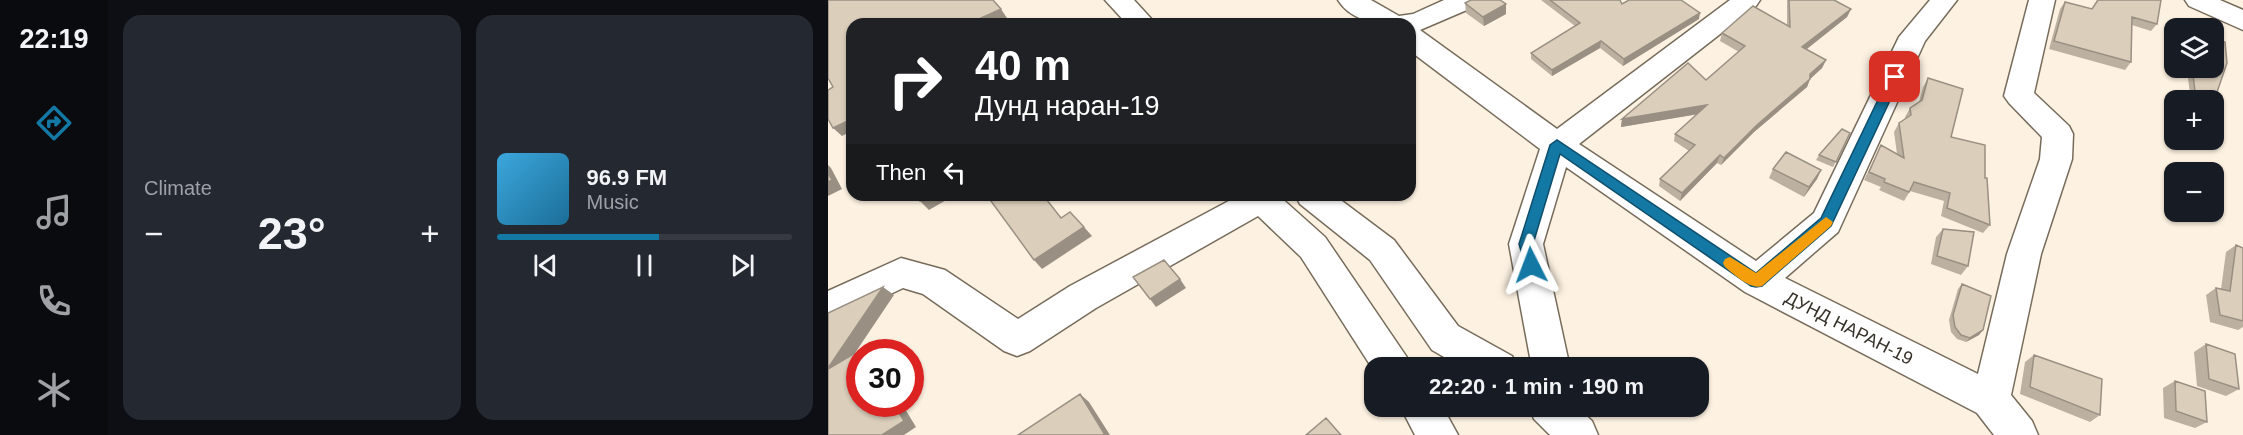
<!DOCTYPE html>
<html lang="en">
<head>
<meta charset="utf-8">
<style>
  :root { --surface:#171b24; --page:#242831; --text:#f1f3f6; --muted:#9ea1a6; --line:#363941; --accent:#1478a4 }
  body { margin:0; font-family:Arial,sans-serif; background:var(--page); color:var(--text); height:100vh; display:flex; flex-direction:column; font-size:22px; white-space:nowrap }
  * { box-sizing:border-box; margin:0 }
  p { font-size:20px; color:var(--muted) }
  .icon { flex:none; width:33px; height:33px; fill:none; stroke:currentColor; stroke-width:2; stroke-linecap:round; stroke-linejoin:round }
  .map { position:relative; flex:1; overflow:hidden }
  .drawer { display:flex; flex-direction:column; gap:15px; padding:15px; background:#0d0f14; width:720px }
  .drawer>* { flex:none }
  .hud { position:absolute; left:18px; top:18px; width:570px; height:183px; border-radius:18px; box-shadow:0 2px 4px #0004; background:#202124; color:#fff; overflow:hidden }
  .fabs { position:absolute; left:1336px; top:18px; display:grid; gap:12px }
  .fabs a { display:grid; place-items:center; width:60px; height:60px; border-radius:12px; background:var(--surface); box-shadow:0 2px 4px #0004; font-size:30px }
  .speed { position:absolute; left:18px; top:339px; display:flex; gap:12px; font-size:30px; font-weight:700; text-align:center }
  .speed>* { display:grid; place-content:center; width:78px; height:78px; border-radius:50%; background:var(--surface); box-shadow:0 2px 4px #0004; line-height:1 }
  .speed .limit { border:9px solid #d22; background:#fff; color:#111 }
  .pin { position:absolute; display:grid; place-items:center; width:51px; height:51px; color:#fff; margin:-26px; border-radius:12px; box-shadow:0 3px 9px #0006 }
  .me { position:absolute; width:66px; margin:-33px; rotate:357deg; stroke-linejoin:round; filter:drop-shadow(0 0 4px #0008) }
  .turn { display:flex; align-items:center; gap:21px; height:126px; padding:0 30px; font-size:27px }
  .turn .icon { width:78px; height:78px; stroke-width:2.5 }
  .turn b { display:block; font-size:42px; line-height:51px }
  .then { display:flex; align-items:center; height:57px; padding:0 30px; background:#0003; gap:12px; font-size:22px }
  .big { font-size:45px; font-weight:700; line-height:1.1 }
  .drawer .tile { flex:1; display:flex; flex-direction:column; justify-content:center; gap:9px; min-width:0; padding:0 21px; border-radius:18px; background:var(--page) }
  .song { display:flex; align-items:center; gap:18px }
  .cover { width:72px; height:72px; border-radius:9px; background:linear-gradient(135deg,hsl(200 70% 55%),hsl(200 70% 35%)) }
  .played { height:6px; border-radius:3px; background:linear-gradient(90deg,var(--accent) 55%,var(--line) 55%) }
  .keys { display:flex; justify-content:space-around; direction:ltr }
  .heat { display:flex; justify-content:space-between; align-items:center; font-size:33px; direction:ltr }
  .drawer .tiles { flex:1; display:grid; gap:15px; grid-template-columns:repeat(2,1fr) }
  .trip { position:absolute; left:536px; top:357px; width:345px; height:60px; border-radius:18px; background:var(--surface); box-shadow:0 2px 4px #0004; font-weight:700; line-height:60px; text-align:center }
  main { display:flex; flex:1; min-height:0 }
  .menu { display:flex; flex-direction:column; width:108px; justify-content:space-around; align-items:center; background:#090b0e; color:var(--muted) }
  .menu .icon { width:42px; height:42px }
  .menu .on { color:var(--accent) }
  .menu b { font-size:27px; color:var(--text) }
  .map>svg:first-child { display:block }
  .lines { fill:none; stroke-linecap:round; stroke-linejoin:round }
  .minor-casing { stroke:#776c5b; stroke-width:3 }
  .minor { fill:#fff; fill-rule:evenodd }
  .wall { fill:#bcb1a1 }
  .shaded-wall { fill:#999083 }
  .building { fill:#dbcebb; stroke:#999083; stroke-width:1.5 }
  .route { fill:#1478a4; stroke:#0d4e6b; stroke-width:1.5 }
  .slow { fill:#f59e0b }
  .labels { text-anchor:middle; stroke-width:4.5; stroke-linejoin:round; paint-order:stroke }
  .street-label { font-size:18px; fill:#363129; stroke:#fff }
</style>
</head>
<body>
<main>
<nav class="menu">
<b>22:19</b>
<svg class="icon on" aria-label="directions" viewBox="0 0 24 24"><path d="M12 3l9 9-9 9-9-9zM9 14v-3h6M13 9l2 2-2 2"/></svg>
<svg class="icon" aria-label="music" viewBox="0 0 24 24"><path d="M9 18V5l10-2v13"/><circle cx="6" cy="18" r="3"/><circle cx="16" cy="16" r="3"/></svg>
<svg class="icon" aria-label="phone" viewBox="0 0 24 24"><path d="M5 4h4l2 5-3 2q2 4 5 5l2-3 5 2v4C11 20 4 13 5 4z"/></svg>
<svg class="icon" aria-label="climate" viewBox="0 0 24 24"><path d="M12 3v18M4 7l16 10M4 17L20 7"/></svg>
</nav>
<section class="drawer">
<div class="tiles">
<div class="tile"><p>Climate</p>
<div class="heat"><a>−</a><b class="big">23°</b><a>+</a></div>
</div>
<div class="tile">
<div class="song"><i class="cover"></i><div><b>96.9 FM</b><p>Music</p></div></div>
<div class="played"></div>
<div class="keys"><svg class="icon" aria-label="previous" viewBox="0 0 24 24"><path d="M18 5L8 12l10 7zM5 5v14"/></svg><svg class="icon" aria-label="pause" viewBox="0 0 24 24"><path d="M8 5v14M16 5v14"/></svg><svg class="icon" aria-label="next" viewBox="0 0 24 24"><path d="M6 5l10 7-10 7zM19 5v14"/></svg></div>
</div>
</div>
</section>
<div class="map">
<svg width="1415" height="435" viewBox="0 0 1415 435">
  <rect width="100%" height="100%" fill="#fdf2e2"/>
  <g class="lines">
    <g class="minor-casing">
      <path id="minor" d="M277 0H306L328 24H299Z
        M510 0H543L571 16 585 14 616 0H652L648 6 592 30 729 129 902 0H932L928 6 751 144 928 261 986 213 1071 37 1102 0H1129L1097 41 1010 232 957 278 1150 374 1179 254 1212 159 1214 137 1181 103 1176 96 1201 0H1227L1206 93 1241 126 1245 134 1244 159 1213 254 1183 395 1204 421 1210 435H1166L1149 413 917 292 738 167 715 244 742 368H704L681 244 712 149 582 51V24C556 24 526 25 510 0Z
        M1357 0H1392L1415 10V30L1361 6Z
        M412 195H450L497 237 578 356 584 368H546V371L473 257 430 216 268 308 202 351 189 356 176 351 95 294 75 288 0 324V291L73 258 117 270 190 319 242 286Z
        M467 195H506L566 240 630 326 684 356 690 368H635L604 350 542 260 472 204Z
        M572 406H614L630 435H587Z
        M701 406H748L764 421 770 435H722L706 419Z"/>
    </g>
    <use href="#minor" class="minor"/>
  </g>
  <path class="wall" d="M713 0H792L794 4 871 19 795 66 772 48 724 76 703 59V53L747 26Z
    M959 0H1006L1023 9 1019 17 979 49 998 60 994 68 982 79 979 87 926 132 893 165 889 163 852 201 831 186 832 179 861 151 846 141 847 134 869 114 793 127 794 119 878 80 911 52 892 41 894 33 959 25Z
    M1269 0H1333L1329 24 1323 31 1304 25 1303 62 1297 70 1221 49 1232 9 1237 2 1264 9Z
    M637 3 678 4V14L656 26 638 13Z
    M1364 68H1386V100H1363L1360 79Z
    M1100 78 1123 137 1157 178 1162 225 1155 233 1113 216 1116 201 1082 191 1076 201 1051 190 1053 187 1036 180 1053 145 1069 154 1066 132 1071 123 1077 119V117L1082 108 1091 102 1095 87Z
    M1022 133 1005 167 988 160 991 155Z
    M945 169 993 170 989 179 976 197 941 178Z
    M1115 229 1140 266 1133 275 1103 264 1108 237Z
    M1408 245 1415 248V327L1410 330 1382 322 1378 295 1388 288 1393 289 1398 252Z
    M1134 284 1155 330 1151 335 1138 342 1129 339 1123 332 1121 320 1130 289Z
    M1378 344 1411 389 1398 396 1369 386 1366 352Z
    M1206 355 1272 415 1262 422 1192 394 1197 362Z
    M1347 381 1379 422 1367 428 1336 418 1335 388Z"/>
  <path class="shaded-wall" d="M678 4V14L656 26 655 17Z
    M173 9 179 18 165 24H140Z
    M1023 9 1019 17 971 55 974 47Z
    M872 13 871 19 795 66 796 59Z
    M773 41 772 48 724 76V70Z
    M998 60 994 68 979 82 982 74Z
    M982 79 979 87 926 132 893 165 896 158 929 125Z
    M879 105 877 113 793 127 794 119Z
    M24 119V131L14 136 5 128Z
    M892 155 889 163 852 201 854 193Z
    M0 165 3 168 14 189 0 196Z
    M993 170 989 179 976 197 981 187Z
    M102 195H127L101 210 92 201Z
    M256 227 264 236 214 269 206 260Z
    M352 279 358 288 328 307 322 299Z
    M55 287 66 295 27 353 32 355V362L12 377 0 368Z
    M1155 330 1151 335 1138 342 1142 338Z
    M252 394 261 402 282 435H277Z
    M66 404H74L88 427 76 435H54Z"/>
  <path class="building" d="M0 0H165L173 9 140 24H24V119L5 128 0 119V90L5 87 0 78Z
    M643 0H672L678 4 655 17 637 3Z
    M722 0H792L794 4 801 0H853L872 13 796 59 773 41 724 70 703 53 752 23Z
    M961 0H1006L1023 9 974 47 998 60 982 74V79L929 125 896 158 892 155 854 193 832 179 867 145 847 134 879 105 794 119 860 63 878 80 917 46 894 33 925 6 962 27Z
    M1270 0H1333L1329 24 1304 17 1303 62 1226 41 1237 2 1264 9Z
    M1386 38 1397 42 1399 63 1386 101 1368 100 1365 74 1368 68H1386Z
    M1100 78 1135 89 1123 137 1157 145V178H1159L1162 225 1119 208 1122 193 1086 182 1081 192 1056 182 1057 179 1041 172 1053 145 1076 158 1071 123 1083 115 1082 108 1094 100Z
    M1014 129 1022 133 1008 162 991 155Z
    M958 152 993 170 981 187 945 169Z
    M0 173 4 180 0 182Z
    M88 195H102L92 201Z
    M164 195H215L233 218 242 212 256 227 206 260 160 197Z
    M1115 229 1146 232 1140 266 1109 256Z
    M1408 245 1415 248V321L1392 315 1388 288 1402 291Z
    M336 260 352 279 322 299 305 277Z
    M1134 284 1163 296 1155 330 1142 338 1133 335 1127 327 1125 315Z
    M55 287 0 368V313Z
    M1378 344 1407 354 1411 389 1381 379Z
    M27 353 32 362V404H66L76 421 54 435H0V369Z
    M1206 355 1274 379 1272 415 1202 387Z
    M1347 381 1377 391 1379 422 1348 411Z
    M252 394 277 435H190Z
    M498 418 513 435H478Z"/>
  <path class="route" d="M1067 73 1073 77 1003 226 934 286 928 287 923 286 732 154 705 244 710 265 708 269H698L691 244 722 145 729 140 928 273 993 218 1061 77Z"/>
  <path class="slow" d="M998 217 1005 222 1003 226 934 286C922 290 906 274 897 267L895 263 897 259 902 257 928 273Z"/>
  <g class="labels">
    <g class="street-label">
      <text transform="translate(1021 328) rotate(27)" y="6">ДУНД НАРАН-19</text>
    </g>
  </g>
</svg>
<div class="fabs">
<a><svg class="icon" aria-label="layers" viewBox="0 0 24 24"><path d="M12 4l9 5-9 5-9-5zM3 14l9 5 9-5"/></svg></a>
<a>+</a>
<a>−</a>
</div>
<div class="speed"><div class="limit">30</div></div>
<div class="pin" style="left:1067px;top:77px;background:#d93025"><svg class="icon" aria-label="arrive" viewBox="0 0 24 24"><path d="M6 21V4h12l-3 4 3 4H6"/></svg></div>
<svg class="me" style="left:703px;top:265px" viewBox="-20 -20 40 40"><path d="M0-17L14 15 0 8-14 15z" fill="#1478a4" stroke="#fff" stroke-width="4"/></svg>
<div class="trip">22:20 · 1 min · 190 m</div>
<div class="hud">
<div class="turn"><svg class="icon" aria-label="right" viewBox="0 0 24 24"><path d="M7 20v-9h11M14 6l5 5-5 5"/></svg><div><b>40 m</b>Дунд наран-19</div></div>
<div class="then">Then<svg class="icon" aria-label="left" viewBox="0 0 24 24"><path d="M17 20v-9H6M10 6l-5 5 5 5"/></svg></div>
</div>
</div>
</main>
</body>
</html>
